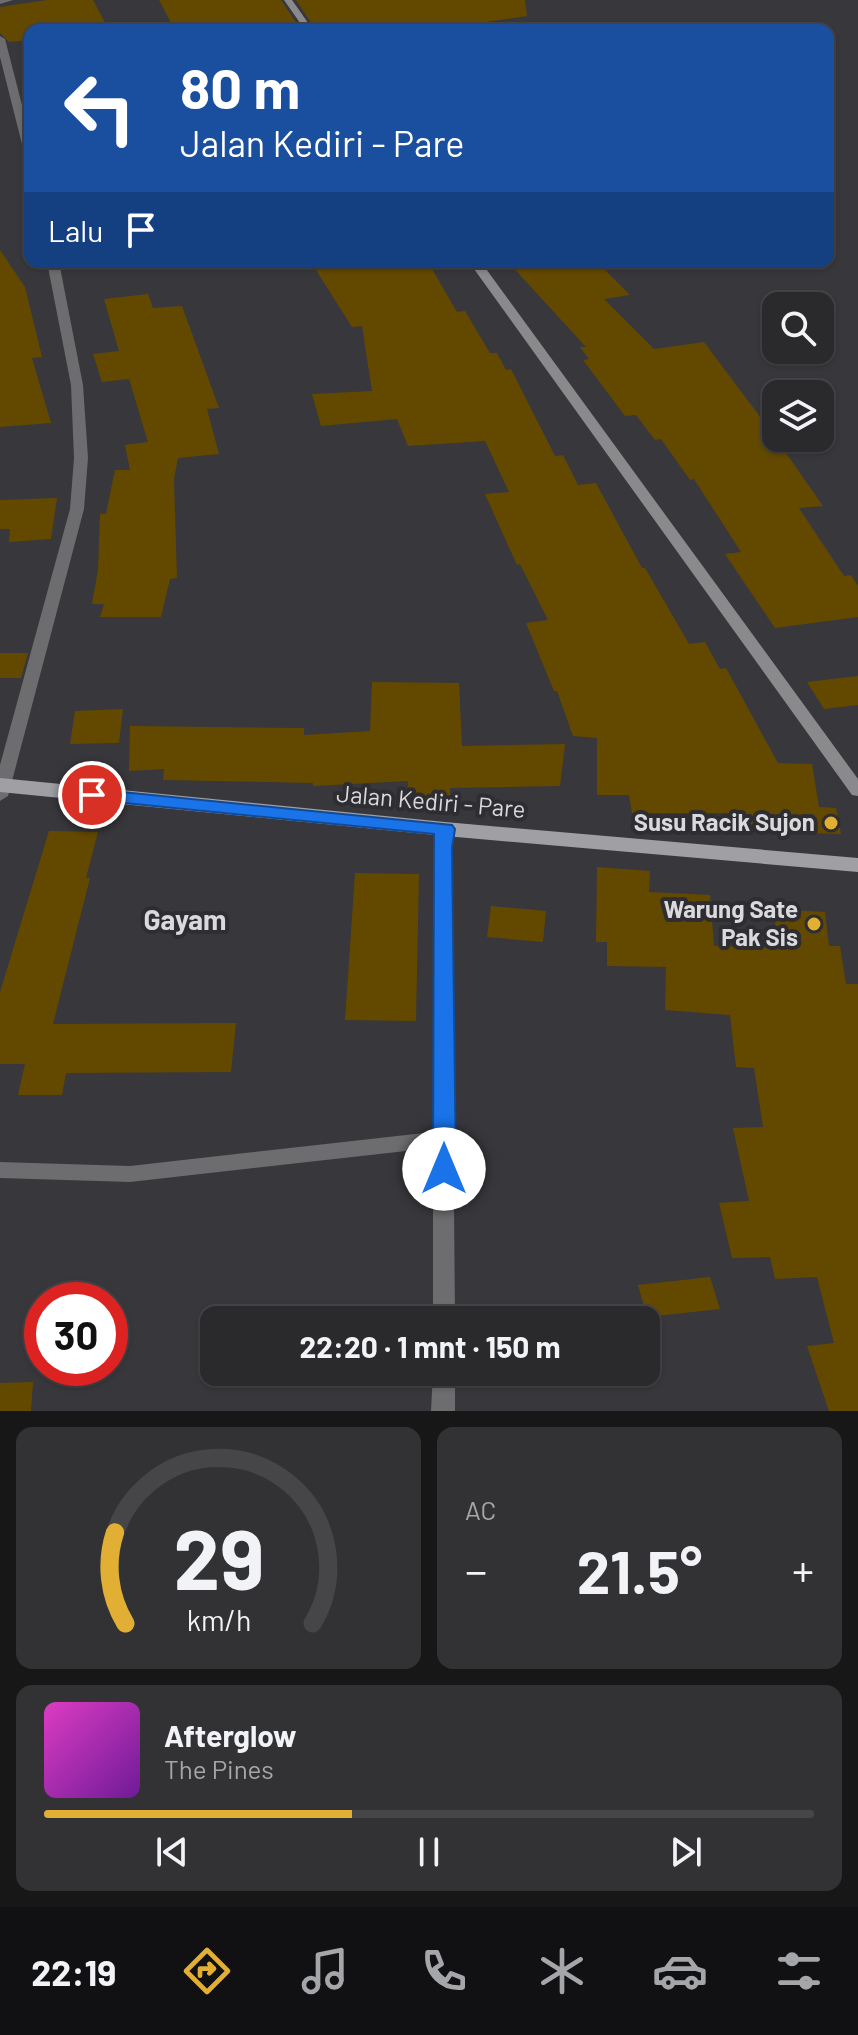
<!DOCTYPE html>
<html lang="id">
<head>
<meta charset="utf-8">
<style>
  :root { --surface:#2a292c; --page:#323134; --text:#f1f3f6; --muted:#a5a6a9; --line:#464548; --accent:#e1af34 }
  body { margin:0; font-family:Barlow,sans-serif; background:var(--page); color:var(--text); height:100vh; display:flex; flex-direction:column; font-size:30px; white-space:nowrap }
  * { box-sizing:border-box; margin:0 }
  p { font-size:26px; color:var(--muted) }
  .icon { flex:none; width:44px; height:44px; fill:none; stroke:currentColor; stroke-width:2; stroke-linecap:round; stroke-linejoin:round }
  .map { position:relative; height:1411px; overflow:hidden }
  .panel { display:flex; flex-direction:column; gap:16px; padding:16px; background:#171718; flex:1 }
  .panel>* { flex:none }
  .guide { position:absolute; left:24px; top:24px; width:810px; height:244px; border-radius:16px; box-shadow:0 2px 6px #0004,0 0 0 2px var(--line); background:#1a4fa0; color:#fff; overflow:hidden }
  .buttons { position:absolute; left:762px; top:292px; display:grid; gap:16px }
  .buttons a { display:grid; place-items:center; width:72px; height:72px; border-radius:16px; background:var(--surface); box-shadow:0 2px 6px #0004,0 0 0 2px var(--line); font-size:40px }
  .speed { position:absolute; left:24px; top:1282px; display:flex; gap:16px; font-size:40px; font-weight:700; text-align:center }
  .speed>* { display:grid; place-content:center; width:104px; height:104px; border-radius:50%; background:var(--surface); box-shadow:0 2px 6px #0004,0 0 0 2px var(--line); line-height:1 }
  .speed .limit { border:12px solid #d22; background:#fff; color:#111 }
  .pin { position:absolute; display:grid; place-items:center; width:68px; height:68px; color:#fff; margin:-34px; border:4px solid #fff; border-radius:50%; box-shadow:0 2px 8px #0007 }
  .me { position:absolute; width:88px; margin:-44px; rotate:0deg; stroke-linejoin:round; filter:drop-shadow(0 0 6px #0008) }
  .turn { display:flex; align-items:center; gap:28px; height:168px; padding:0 24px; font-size:36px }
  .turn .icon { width:104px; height:104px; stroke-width:2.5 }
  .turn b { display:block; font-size:56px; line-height:68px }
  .then { display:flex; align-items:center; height:76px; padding:0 24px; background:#0003; gap:16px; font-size:30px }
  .big { font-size:60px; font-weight:700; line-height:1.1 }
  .panel .card { flex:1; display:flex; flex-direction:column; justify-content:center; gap:12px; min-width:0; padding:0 28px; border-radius:16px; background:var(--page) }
  .panel .dial { align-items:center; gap:0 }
  .dial svg { height:208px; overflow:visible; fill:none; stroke:var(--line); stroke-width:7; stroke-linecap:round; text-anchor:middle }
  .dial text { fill:var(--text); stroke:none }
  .song { display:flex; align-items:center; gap:24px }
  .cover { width:96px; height:96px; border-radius:12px; background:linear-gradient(135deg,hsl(310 70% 55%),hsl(280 70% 35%)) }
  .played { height:8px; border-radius:4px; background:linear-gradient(90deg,var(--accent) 40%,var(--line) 40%) }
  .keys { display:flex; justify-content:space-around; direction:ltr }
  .heat { display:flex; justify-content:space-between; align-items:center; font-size:44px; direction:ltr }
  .panel .tiles { flex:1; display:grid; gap:16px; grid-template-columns:1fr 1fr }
  .card:last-child { grid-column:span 2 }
  .trip { position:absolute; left:200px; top:1306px; width:460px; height:80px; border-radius:16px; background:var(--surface); box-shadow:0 2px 6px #0004,0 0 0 2px var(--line); font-weight:700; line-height:80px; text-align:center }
  .tabs { display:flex; height:128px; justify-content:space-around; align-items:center; background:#111012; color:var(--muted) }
  .tabs .icon { width:56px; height:56px }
  .tabs .on { color:var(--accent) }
  .tabs b { font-size:36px; color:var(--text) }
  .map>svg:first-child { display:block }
  .building { fill:#634900 }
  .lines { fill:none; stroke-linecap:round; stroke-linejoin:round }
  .street { fill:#6d6c6e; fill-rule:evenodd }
  .secondary { fill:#8a898c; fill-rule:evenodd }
  .primary { fill:#a09fa3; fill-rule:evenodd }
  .route { fill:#1a73e8; stroke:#114b97; stroke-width:2 }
  .poi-dot { fill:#e1af34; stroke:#2e2d31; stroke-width:3 }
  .labels { text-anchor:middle; stroke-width:8; stroke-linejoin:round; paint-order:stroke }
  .street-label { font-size:24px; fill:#dad9dc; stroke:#2e2d31 }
  .poi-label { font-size:24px; font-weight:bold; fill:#dad9dc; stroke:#2e2d31; text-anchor:end }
  .quarter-label { font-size:28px; font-weight:bold; fill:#dad9dc; stroke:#2e2d31 }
</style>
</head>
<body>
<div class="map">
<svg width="858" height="1411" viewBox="0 0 858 1411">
  <rect width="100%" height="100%" fill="#38373b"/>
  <path class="building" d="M47 0H93L109 30H30V40L9 42 0 33V7Z
    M159 0H281L301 30H229L227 26 175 30Z
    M296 0H525L527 16 431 30H316Z
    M0 250 25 287 42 357 32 358 51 423 0 427Z
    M311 262H428L457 312 465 311 490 353H497L506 370 511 369 555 456 563 455 578 485 596 483 642 568H645L689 644 705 642 720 669 726 668 778 763 812 764 819 807 836 808 841 834 743 831 740 813H632L629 795H597V738L573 736 557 691H554L526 623 548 620 520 564 517 565 485 494 509 492 485 441 408 446 397 419 321 426 312 394 372 391 362 326 352 327Z
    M508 262H597L630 295 604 299 654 349 704 342 761 418 771 417 776 423V438H789L792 442 779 443 823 506 799 508 844 576 851 575 858 586V617L775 628 725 554 741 552 694 479 690 480 661 439 655 440 636 415 625 416 583 360 589 359 580 347H586Z
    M148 294 153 308 182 306 219 408 207 409 219 454 178 458 174 479 177 578 170 579 161 617H100L104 604H92L98 570 100 514H106L115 470H130L125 445 148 442 129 379 102 382 93 354 119 351 104 299Z
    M57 498 51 539 9 542 10 529H0V500Z
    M0 653H28L21 678H0Z
    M858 676V705L824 709 807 682Z
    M372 682 459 683 462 746 565 744 560 786 450 788V797H408V781L313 786V783L163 780 164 769 129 771 130 726 304 728V735L370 731Z
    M123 709 119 743 70 744 75 711Z
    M49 831 98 832 86 878H90L53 1024 236 1023 231 1072 66 1073 62 1095H18L25 1064H0V992Z
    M597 867 650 871 649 892 710 895 714 946 777 947 774 909 825 912 829 946H840L846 984H858V1411H829L807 1346 834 1343 817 1277 775 1279 770 1257 732 1258 719 1203 749 1201 733 1128 763 1127 754 1068 736 1067 730 1015 665 1010 666 967 607 966V942H596Z
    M355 873 419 874 416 1021 345 1020Z
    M491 906 546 911 543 942 487 937Z
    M710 1277 720 1309 647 1317 638 1285Z
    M33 1382 31 1411H0V1383Z"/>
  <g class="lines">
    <path class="street" d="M0 0H13L0 4Z
      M0 36 5 39 30 136V159L25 156 0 57Z
      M47 262H59L83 385 88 458 84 509 8 796 0 801V765L70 509 74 458 71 385Z
      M445 824 454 829 451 848 455 1320H433V1148L130 1182 0 1178V1162L130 1166 433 1132V848L436 829Z
      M433 1372H455V1411H431Z"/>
    <path class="secondary" d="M284 0H292L313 30H305Z
      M469 262H481L858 779V796L852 795Z"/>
    <path class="primary" d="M0 778 445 822 858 858V872L445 836 0 792Z"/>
  </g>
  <path class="route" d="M92 789 452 825 455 829 452 848 456 1169 453 1175 444 1178 436 1175 433 1169 434 834 85 799 82 795 85 790Z"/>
  <g class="poi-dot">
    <circle cx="831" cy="823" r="8"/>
    <circle cx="814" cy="924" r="8"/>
  </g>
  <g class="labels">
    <g class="street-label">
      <text transform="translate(431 802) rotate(5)" y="8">Jalan Kediri - Pare</text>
    </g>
    <g class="poi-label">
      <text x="815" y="831">Susu Racik Sujon</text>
      <text x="798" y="918">Warung Sate<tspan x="798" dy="28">Pak Sis</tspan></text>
    </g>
    <g class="quarter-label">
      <text x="185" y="930">Gayam</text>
    </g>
  </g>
</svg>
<div class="buttons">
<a><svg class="icon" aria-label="search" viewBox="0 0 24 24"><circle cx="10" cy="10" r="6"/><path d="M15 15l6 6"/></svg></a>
<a><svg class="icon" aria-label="layers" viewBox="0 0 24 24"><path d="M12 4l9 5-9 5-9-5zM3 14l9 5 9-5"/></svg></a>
</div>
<div class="speed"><div class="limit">30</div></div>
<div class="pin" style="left:92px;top:795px;background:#d93025"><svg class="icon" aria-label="arrive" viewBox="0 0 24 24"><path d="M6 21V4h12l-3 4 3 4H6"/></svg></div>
<svg class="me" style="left:444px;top:1169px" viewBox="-20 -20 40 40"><circle r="19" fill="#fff"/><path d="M0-13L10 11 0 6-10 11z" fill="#1a73e8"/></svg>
<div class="trip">22:20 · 1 mnt · 150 m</div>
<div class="guide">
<div class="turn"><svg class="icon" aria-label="left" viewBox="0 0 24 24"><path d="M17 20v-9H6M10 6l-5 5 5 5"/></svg><div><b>80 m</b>Jalan Kediri - Pare</div></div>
<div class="then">Lalu<svg class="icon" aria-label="arrive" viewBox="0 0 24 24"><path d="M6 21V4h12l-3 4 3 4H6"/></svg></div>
</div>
</div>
<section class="panel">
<div class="tiles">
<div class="card dial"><svg viewBox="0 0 100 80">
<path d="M14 69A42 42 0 1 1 86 69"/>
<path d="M14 69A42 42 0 0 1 10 34" stroke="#e1af34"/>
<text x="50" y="56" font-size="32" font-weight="700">29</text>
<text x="50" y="72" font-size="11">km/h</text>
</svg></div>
<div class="card"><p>AC</p>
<div class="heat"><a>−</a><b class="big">21.5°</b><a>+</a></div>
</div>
<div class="card">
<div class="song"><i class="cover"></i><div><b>Afterglow</b><p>The Pines</p></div></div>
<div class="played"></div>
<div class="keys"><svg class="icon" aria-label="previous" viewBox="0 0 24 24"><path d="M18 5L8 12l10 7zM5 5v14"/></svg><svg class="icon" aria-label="pause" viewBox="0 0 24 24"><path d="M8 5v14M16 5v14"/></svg><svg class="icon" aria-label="next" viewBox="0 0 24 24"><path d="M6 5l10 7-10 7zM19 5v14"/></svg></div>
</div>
</div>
</section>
<nav class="tabs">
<b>22:19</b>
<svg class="icon on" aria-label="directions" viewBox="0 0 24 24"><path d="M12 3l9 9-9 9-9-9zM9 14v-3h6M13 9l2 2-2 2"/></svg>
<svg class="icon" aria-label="music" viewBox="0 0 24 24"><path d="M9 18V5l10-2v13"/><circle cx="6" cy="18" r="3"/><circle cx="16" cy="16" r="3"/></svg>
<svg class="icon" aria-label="phone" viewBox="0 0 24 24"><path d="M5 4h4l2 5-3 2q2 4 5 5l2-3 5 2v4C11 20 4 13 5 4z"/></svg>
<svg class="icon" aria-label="climate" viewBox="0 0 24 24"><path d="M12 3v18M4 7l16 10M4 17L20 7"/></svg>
<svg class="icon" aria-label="car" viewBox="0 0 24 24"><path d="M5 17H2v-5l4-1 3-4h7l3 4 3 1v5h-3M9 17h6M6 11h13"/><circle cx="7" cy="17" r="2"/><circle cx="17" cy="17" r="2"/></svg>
<svg class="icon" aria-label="filters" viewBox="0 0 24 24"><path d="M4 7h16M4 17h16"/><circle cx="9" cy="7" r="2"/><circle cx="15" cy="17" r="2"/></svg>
</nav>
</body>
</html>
